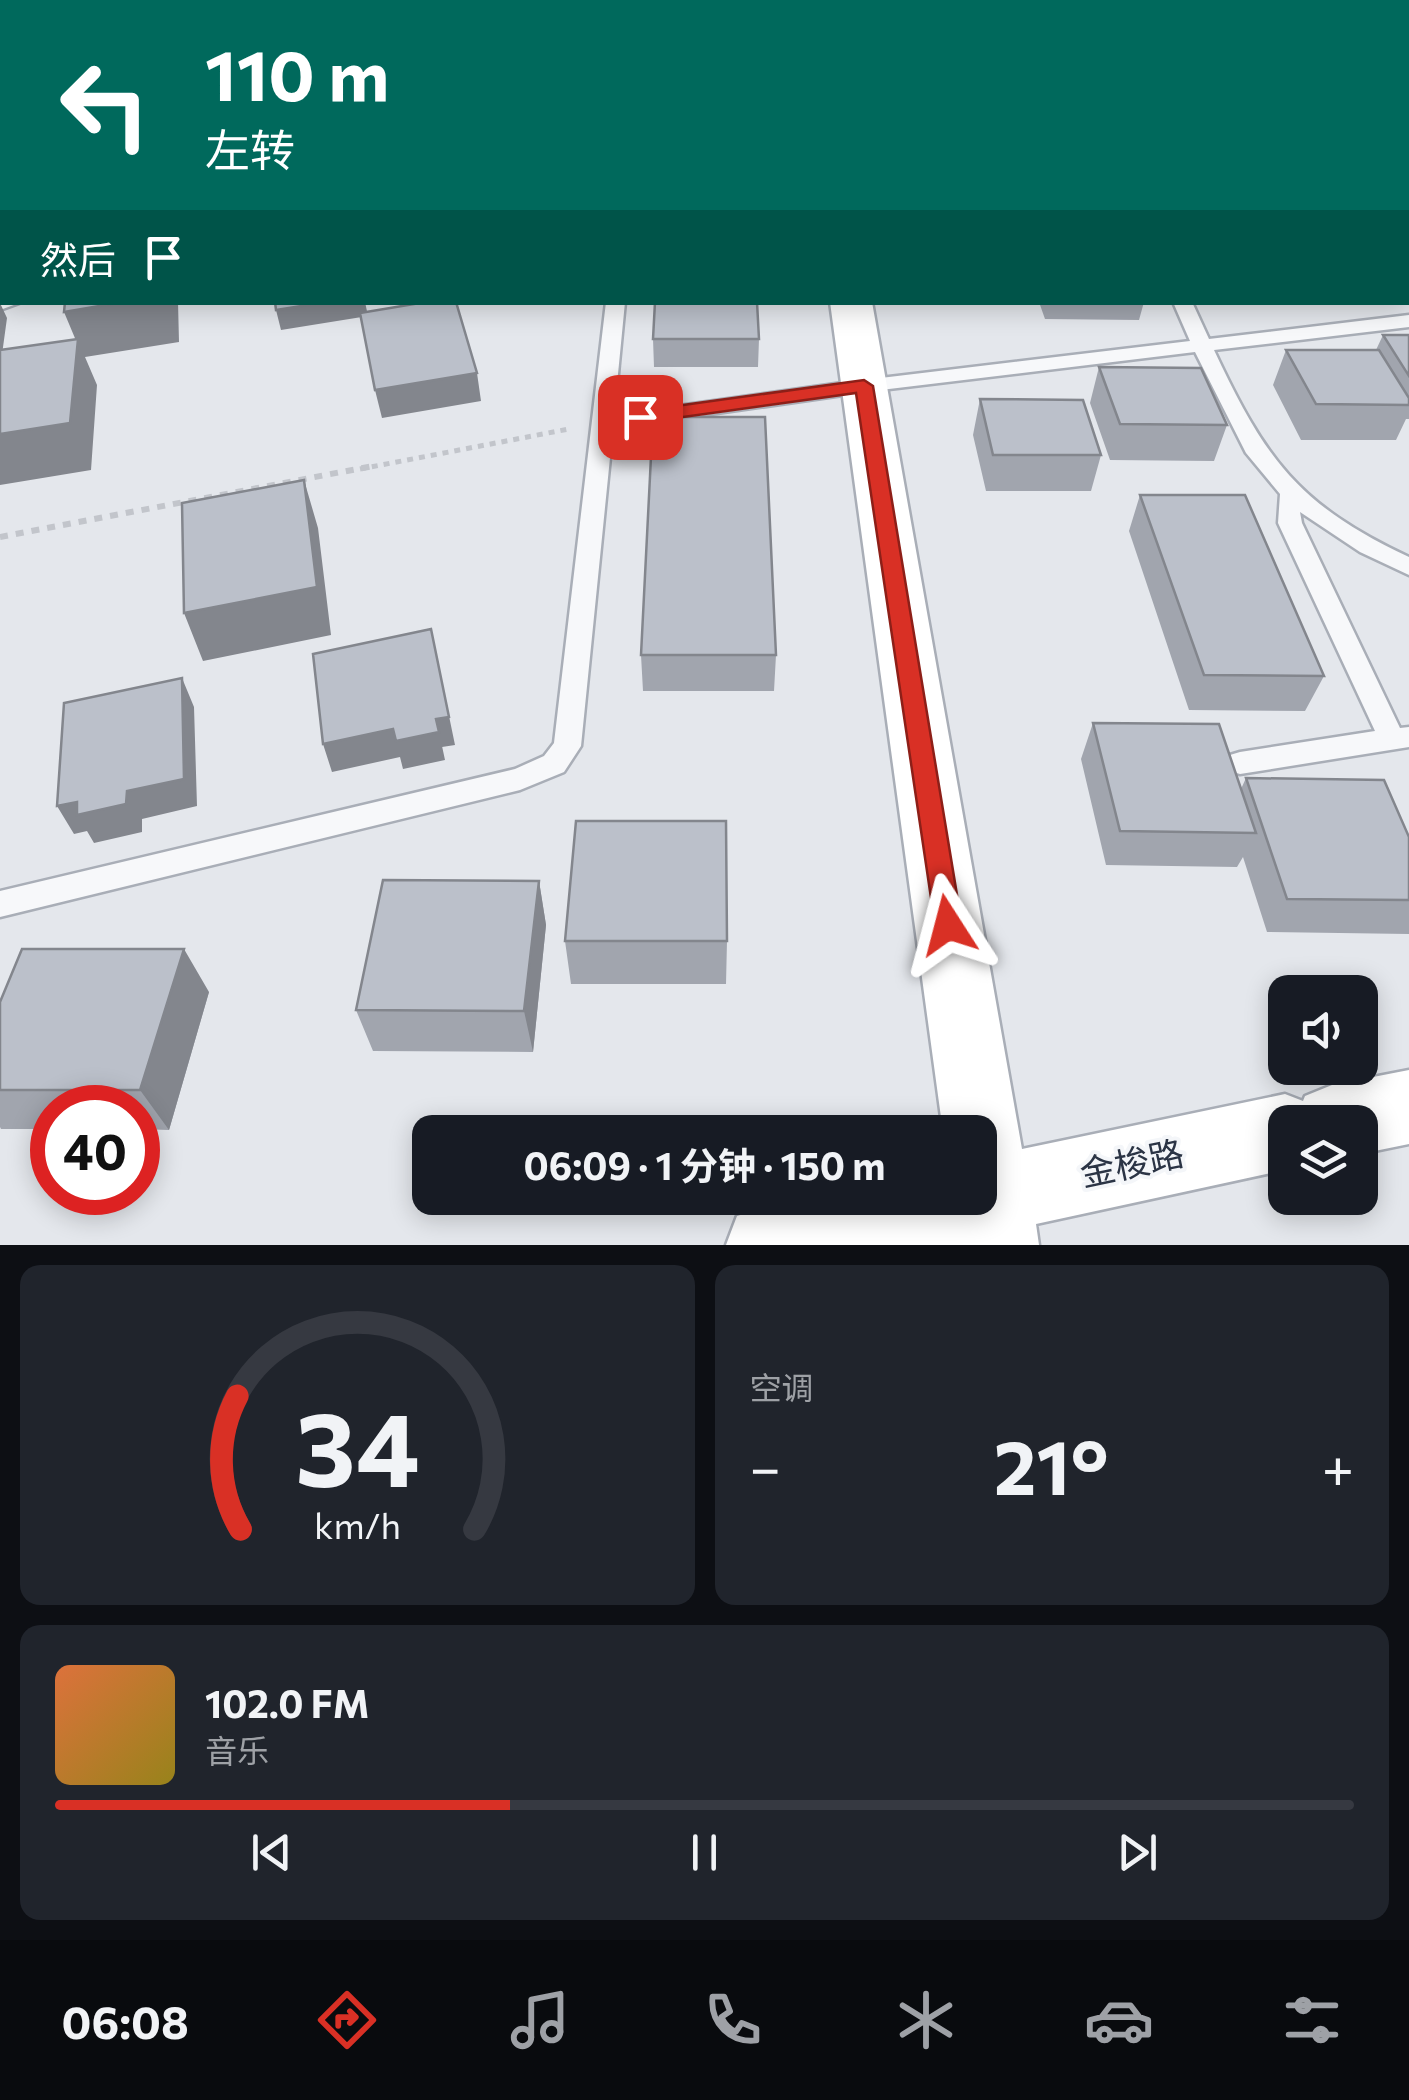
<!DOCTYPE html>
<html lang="zh">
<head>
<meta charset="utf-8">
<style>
  :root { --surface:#171b24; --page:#20242c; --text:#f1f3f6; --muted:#9ea1a6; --line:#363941; --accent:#d93025 }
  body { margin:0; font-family:Commissioner,"Noto Sans SC",sans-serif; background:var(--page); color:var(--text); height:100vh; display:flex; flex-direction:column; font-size:38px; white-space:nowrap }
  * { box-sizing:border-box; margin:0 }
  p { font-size:32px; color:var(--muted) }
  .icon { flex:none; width:55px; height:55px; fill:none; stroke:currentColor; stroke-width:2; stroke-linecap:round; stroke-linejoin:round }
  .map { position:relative; height:1245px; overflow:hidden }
  .details { display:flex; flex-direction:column; gap:20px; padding:20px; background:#0d0f14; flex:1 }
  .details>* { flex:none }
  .guide { position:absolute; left:0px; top:0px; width:1410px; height:305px; box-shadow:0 5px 25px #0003; background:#00695c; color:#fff; overflow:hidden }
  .buttons { position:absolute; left:1268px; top:975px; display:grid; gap:20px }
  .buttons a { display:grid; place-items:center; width:110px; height:110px; border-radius:20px; background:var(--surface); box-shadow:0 5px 25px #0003; font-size:50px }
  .speed { position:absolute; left:30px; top:1085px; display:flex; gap:20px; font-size:50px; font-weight:700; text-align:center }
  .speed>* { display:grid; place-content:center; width:130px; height:130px; border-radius:50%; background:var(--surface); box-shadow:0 5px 25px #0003; line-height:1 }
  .speed .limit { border:15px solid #d22; background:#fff; color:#111 }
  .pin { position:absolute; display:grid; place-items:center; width:85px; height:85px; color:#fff; margin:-42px; border-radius:20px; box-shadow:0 5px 15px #0006 }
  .me { position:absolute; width:110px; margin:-55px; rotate:351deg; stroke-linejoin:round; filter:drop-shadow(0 0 8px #0008) }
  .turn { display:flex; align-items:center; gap:35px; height:210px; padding:0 40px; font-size:45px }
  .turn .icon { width:130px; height:130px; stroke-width:2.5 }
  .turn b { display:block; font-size:70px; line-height:85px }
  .then { display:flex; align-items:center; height:95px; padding:0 40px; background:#0003; gap:20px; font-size:38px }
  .big { font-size:75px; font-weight:700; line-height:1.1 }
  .details .card { flex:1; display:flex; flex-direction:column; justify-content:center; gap:15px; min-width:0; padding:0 35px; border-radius:20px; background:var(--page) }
  .details .dial { align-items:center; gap:0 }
  .dial svg { height:260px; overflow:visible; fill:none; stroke:var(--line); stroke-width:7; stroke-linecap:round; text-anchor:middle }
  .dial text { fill:var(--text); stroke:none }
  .song { display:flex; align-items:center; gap:30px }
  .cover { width:120px; height:120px; border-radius:15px; background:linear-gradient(135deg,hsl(20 70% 55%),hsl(50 70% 35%)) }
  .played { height:10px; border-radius:5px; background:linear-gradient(90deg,var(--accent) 35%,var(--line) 35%) }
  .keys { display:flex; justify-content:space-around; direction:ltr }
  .heat { display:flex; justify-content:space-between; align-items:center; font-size:55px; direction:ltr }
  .details .tiles { flex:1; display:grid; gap:20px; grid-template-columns:1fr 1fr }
  .card:last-child { grid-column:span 2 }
  .trip { position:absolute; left:412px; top:1115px; width:585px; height:100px; border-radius:20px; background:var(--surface); box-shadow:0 5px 25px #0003; font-weight:700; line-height:100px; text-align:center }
  .menu { display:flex; height:160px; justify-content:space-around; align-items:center; background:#090b0e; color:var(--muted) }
  .menu .icon { width:70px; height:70px }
  .menu .active { color:var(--accent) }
  .menu b { font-size:45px; color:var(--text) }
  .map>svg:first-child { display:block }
  .green { fill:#c9d6c5 }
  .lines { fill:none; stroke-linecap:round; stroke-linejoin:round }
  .lane-casing { stroke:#a9aeb7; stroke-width:5 }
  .street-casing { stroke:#a9aeb7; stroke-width:5 }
  .secondary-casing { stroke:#a9aeb7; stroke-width:5 }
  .primary-casing { stroke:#a3abb8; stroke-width:5 }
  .path-far1 { stroke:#c2c5cb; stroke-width:5; stroke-dasharray:6 6; stroke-linecap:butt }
  .path { stroke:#c2c5cb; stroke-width:6; stroke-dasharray:8 8; stroke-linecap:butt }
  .lane { fill:#f7f8fa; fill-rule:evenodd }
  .street { fill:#f7f8fa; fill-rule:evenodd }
  .secondary { fill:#fff; fill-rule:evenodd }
  .primary { fill:#fff; fill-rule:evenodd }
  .wall { fill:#a1a5ae }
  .shaded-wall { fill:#83868d }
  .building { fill:#bbc0ca; stroke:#83868d; stroke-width:2.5 }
  .route { fill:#d93025; stroke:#8d1f18; stroke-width:2.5 }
  .labels { text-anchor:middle; stroke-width:8; stroke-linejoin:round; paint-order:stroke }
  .near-street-label { font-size:35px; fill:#2b3445; stroke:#f4f6f9 }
</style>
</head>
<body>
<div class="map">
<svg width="1409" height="1245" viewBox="0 0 1409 1245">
  <rect width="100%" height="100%" fill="#e4e7ec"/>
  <path class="green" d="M0 0H715L2 2 0 81Z"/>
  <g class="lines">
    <g class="lane-casing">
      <path id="lane" d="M1369 0H1383L1385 2H1371Z
        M1408 5H1409V13H1408Z
        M1408 29H1409V38H1408Z
        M1408 84H1409V92H1408Z
        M1408 132H1409V142H1408Z
        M0 298 2 302H22L0 310Z
        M606 302H625L614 415 864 380 1190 341 1173 302H1192L1209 339 1409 315V327L1214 350C1265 459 1298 505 1409 557V575L1360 552 1300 512 1302 523 1400 728 1409 727V747L1240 774 1230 771 1226 763 1230 755 1240 752 1375 731 1278 523 1280 494 1246 453 1195 352 864 392 613 428 581 746 564 772 520 790 0 917V891L515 769 544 756 554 743Z"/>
    </g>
    <g class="street-casing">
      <path id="street" d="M2 153V173L0 174V154Z"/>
    </g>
    <g class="secondary-casing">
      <path id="secondary" d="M830 302H872L1022 1149 1285 1094 1303 1101 1305 1096 1332 1085 1409 1070V1144L1360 1154V1122H1285V1170L1036 1224 1039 1245H726L737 1216 799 1198H980V1132H943Z"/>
    </g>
    <g class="primary-casing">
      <path id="primary" d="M0 129H2V149H0Z"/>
    </g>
    <path class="path-far1" d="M360 469 569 429"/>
    <path class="path" d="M0 537 373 466"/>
    <use href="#lane" class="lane"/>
    <use href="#street" class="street"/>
    <use href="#secondary" class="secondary"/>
    <use href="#primary" class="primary"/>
  </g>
  <path class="wall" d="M1408 202H1409V275H1408Z
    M1039 302H1144L1139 320 1045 319Z
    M1221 302H1306L1305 305 1222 304Z
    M1383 335H1409V419H1406L1396 440H1301L1273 385 1286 350H1376Z
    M653 339H759L758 367H654Z
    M1099 367 1227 425 1214 461 1110 460 1090 403Z
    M980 399 1101 455 1091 491H986L973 435Z
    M1140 495 1324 676 1305 711 1189 710 1129 531Z
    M641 655H776L774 691H643Z
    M1093 723 1241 789 1246 778 1409 837V934L1267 932 1243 857 1237 867 1106 865 1081 759Z
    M539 881 546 925 533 1052 373 1051 356 1010Z
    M565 941H727L726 984H571Z
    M209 992 169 1130 138 1129V1108H52V1129H1L0 1127V1002Z"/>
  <path class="shaded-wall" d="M0 218H2V265H0Z
    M123 302H178L179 342 85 357 97 385 91 470 0 485V434L77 343 64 312Z
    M327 302H365L368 316 281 330 276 310Z
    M0 303 7 318 0 369Z
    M477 373 481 401 382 418 375 390Z
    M304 480 318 528 331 635 203 661 184 613Z
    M431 629 455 745 442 747 436 719Z
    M182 678 194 707 197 806 142 819V832L94 843 87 831 74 834 57 806 127 791Z
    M393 729 439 732 445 760 403 769 400 757 332 772 323 744Z
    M539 881 546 925 533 1052 524 1011Z
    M184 949 209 992 169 1130 140 1090Z"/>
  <path class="building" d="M2 179V218H0V180Z
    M1408 202H1409V224L1408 222Z
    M65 302H123L64 312Z
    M275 302H327L276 310Z
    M426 302H456L477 373 375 390 360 313Z
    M655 302H757L759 339H653Z
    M1383 335H1409V376Z
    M78 339 70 423 0 434V350Z
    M1286 350H1379L1409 398V405L1316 404Z
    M1099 367 1201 368 1227 425 1120 424Z
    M980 399 1083 400 1101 455H993Z
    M653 417H765L776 655H641Z
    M304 480 317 587 184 613 182 503Z
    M1140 495H1245L1324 676 1204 675Z
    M431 629 449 717 436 719 439 732 396 741 393 729 323 744 313 654Z
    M182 678 184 779 127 791 126 804 77 815V802L57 806 64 703Z
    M1093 723 1219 724 1256 833 1120 831Z
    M1246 778 1384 780 1409 837V900L1287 899Z
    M576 821H726L727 941H565Z
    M383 880 539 881 524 1011 356 1010Z
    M22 949H184L140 1090H0V1002Z"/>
  <path class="route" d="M864 380 873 386 962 925 958 934 948 938 939 934 935 925 856 393 640 423 630 417 640 411Z"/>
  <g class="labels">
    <g class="near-street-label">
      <text transform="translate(1132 1164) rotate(-12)" y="12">金梭路</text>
    </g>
  </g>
</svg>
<div class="buttons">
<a><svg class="icon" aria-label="sound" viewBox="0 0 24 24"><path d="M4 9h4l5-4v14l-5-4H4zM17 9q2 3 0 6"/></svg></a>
<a><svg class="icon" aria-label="layers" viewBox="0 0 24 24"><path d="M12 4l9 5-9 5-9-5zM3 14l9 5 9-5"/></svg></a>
</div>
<div class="speed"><div class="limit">40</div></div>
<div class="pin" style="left:640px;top:417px;background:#d93025"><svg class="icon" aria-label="arrive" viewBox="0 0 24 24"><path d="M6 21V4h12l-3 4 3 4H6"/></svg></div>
<svg class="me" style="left:948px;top:925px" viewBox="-20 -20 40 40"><path d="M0-17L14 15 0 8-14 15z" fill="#d93025" stroke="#fff" stroke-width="4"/></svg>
<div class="trip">06:09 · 1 分钟 · 150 m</div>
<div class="guide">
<div class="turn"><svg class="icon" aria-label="left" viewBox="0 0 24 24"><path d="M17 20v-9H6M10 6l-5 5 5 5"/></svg><div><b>110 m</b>左转</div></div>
<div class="then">然后<svg class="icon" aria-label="arrive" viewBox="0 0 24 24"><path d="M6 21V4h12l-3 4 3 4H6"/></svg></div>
</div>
</div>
<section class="details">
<div class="tiles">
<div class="card dial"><svg viewBox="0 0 100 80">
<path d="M14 69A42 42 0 1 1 86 69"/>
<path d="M14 69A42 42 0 0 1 13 28" stroke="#d93025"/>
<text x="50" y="56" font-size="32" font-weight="700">34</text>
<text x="50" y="72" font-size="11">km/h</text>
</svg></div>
<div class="card"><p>空调</p>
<div class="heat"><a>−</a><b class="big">21°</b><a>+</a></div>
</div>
<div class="card">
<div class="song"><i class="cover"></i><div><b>102.0 FM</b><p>音乐</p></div></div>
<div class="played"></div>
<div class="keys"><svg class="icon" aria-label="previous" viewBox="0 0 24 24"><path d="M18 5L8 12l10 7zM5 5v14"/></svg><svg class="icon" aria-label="pause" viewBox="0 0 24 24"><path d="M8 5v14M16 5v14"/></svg><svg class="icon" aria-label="next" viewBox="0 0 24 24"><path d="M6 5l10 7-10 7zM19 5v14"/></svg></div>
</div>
</div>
</section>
<nav class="menu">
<b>06:08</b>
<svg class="icon active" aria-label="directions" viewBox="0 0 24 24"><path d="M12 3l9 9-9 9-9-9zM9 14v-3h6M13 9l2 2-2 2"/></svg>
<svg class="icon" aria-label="music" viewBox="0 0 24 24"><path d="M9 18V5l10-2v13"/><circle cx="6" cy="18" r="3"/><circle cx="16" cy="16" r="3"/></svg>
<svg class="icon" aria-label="phone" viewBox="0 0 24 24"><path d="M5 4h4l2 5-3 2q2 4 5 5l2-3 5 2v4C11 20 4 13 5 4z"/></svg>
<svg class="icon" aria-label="climate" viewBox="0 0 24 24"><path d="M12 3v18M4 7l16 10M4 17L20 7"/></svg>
<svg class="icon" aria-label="car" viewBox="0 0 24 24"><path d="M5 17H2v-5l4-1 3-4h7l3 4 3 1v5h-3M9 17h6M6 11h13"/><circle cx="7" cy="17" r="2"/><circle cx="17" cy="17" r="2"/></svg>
<svg class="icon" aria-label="filters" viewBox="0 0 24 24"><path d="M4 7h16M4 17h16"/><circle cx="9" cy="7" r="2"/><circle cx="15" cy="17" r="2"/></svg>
</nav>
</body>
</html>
